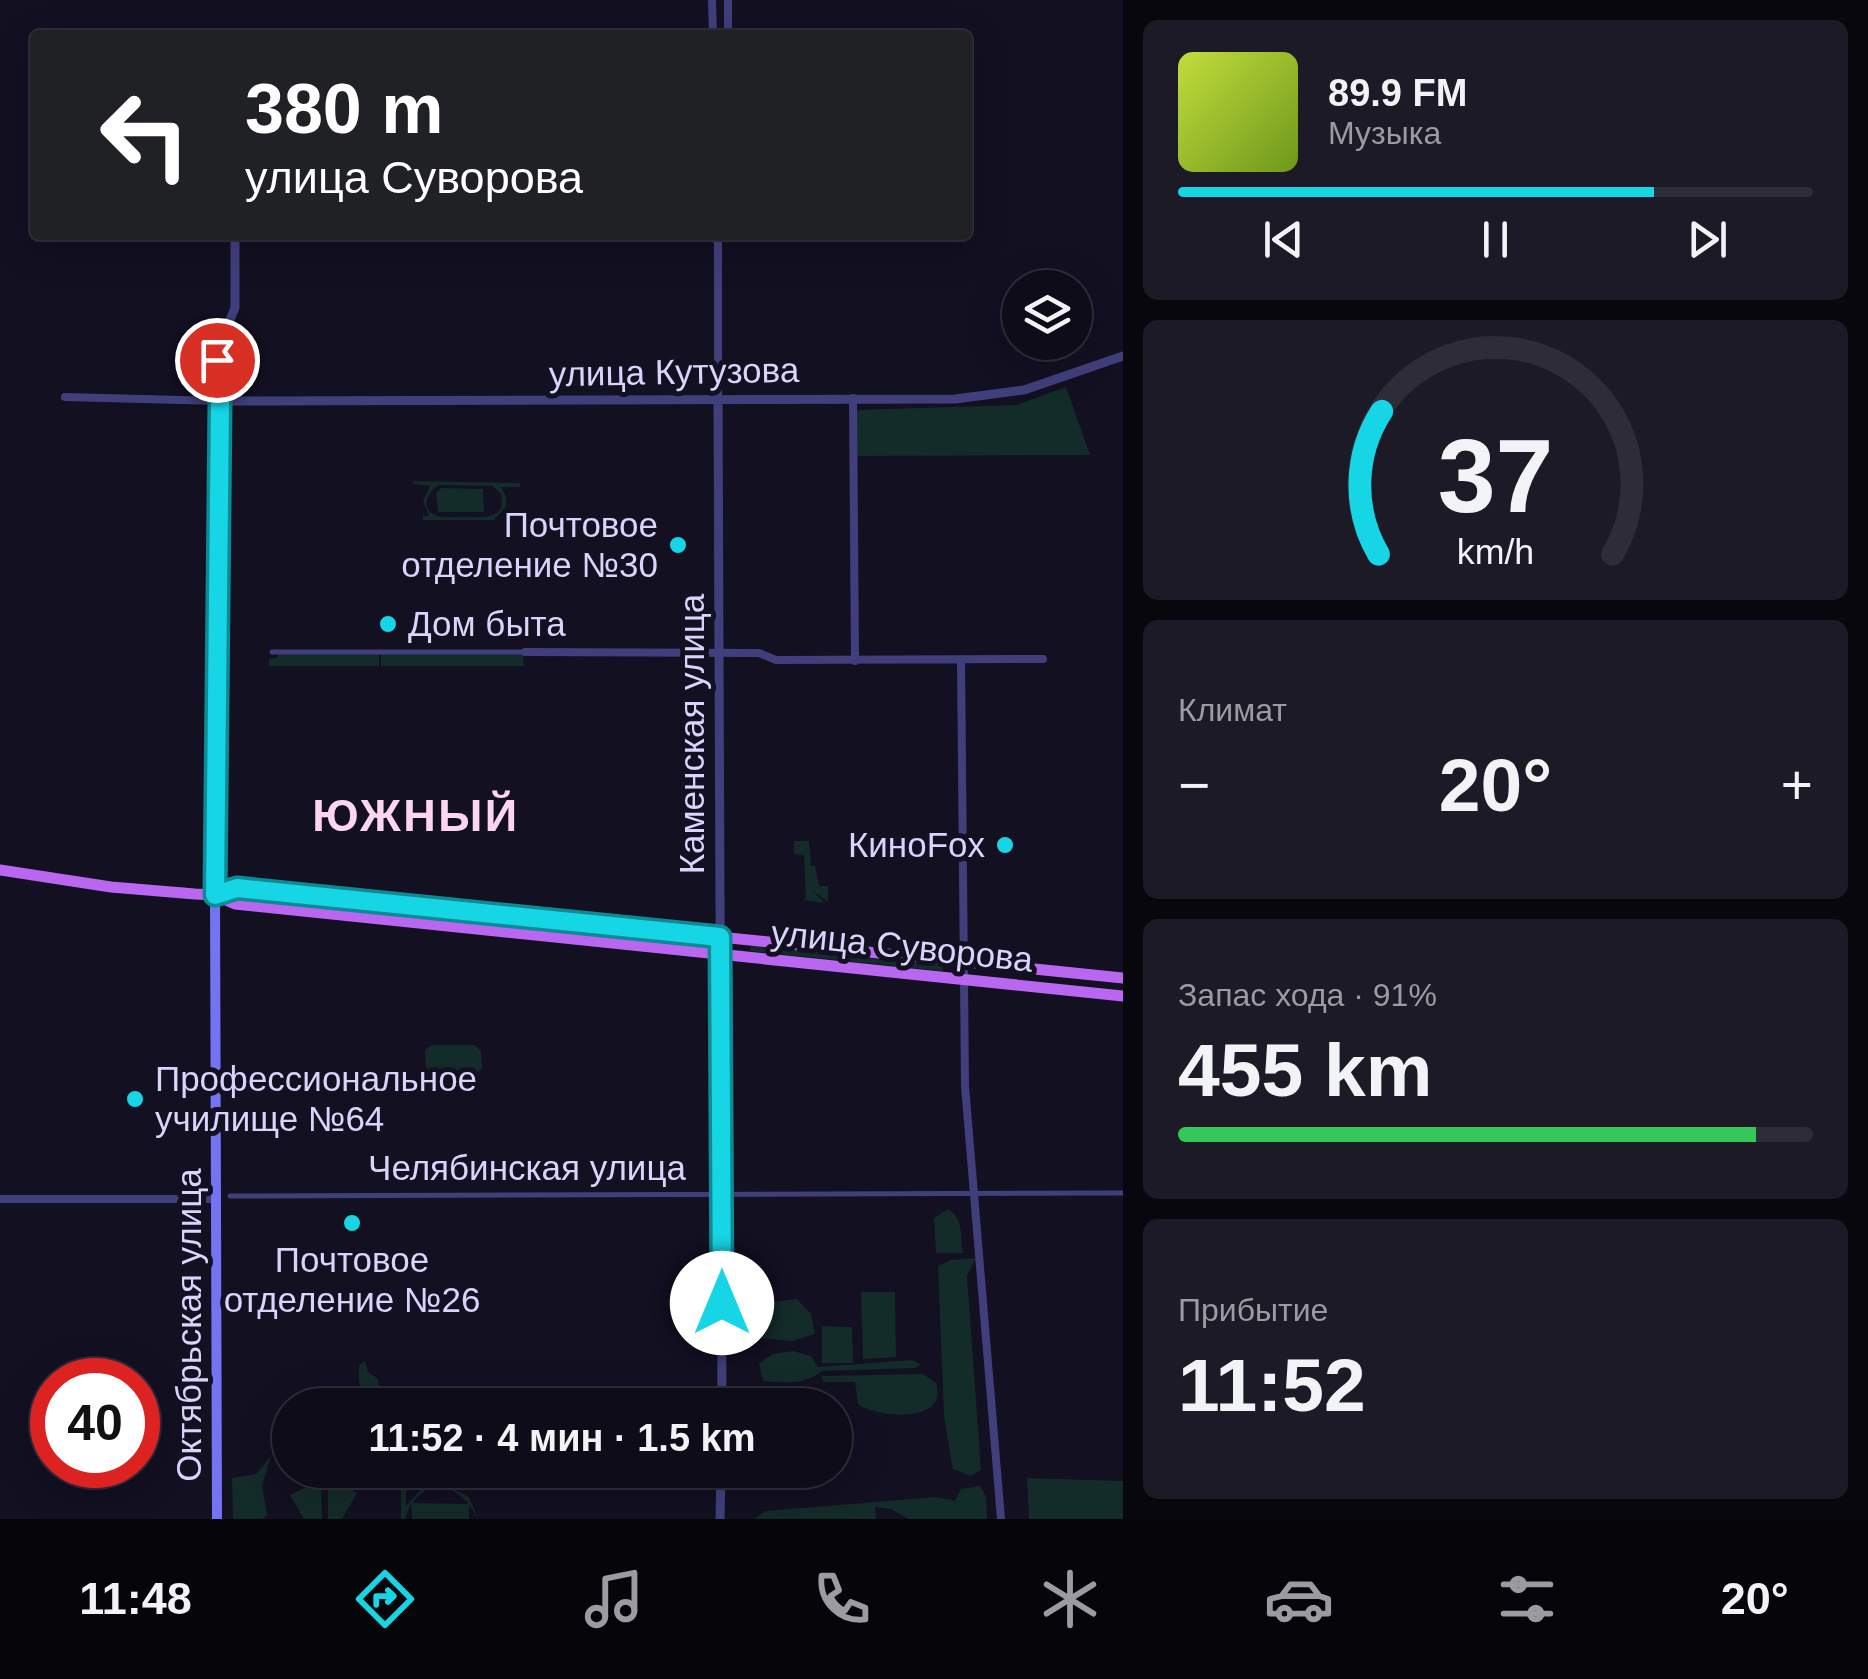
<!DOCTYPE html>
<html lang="ru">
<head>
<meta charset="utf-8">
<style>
  :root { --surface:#0e0c19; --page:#1c1a26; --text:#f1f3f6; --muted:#9b9ba2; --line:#2e2c38; --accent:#16d5e5 }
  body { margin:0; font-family:Helvetica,sans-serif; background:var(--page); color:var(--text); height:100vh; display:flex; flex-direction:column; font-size:38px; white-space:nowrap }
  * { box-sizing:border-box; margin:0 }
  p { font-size:32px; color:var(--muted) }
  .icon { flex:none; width:55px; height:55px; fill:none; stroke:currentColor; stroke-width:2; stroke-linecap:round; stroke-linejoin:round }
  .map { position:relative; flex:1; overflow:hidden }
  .details { display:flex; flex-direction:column; gap:20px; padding:20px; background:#08070e; width:745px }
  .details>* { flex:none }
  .guide { position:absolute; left:30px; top:30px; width:942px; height:210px; border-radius:10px; box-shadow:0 10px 40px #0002,0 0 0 2px var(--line); background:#202124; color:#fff; overflow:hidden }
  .tools { position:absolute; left:1002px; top:270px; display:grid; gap:20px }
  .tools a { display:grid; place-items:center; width:90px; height:90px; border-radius:50%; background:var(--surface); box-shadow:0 10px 40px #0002,0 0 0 2px var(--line); font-size:50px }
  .speed { position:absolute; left:30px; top:1358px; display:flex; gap:20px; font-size:50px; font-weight:700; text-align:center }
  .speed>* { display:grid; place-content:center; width:130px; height:130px; border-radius:50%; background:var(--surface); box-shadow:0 10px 40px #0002,0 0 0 2px var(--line); line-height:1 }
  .speed .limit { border:15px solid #d22; background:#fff; color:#111 }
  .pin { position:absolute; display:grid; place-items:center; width:85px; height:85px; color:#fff; margin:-42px; border:5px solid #fff; border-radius:50%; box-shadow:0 2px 10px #0007 }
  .me { position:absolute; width:110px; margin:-55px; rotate:0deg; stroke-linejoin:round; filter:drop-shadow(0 0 8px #0008) }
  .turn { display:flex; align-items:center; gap:35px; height:210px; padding:0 50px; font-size:45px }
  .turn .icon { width:130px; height:130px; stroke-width:2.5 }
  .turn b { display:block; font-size:70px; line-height:85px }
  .big { font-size:75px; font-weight:700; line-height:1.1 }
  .details .card { flex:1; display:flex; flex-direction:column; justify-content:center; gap:15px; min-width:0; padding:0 35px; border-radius:15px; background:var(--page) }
  .details .dial { align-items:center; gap:0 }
  .dial svg { height:260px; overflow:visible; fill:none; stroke:var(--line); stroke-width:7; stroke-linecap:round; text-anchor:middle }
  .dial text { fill:var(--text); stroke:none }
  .song { display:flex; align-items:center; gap:30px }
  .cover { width:120px; height:120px; border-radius:15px; background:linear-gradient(135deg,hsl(70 70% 55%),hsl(80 70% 35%)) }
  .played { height:10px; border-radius:5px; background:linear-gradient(90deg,var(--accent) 75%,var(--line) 75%) }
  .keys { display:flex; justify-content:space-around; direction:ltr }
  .heat { display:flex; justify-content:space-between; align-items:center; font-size:55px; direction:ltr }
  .charge { height:15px; border-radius:8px; background:linear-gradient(90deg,#34c759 91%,var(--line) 0) }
  .trip { position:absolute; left:272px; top:1388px; width:580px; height:100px; border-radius:50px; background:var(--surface); box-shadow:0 10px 40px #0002,0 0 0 2px var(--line); font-weight:700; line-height:100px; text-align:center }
  .tab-bar { display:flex; height:160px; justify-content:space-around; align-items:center; background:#06050a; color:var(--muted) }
  .tab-bar .icon { width:70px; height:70px }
  .tab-bar .selected { color:var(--accent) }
  .tab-bar b { font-size:45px; color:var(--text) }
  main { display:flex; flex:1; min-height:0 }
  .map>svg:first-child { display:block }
  .green { fill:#132b29; fill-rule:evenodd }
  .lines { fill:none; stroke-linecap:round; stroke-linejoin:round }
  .pedestrian { stroke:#403f7c; stroke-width:5 }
  .minor { stroke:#403f7c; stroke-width:8 }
  .tertiary { stroke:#403f7c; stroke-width:9 }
  .secondary { stroke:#7474f2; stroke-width:10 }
  .primary { stroke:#b966f0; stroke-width:11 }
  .route-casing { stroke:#0e8a95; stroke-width:25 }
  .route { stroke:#16d5e5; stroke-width:18 }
  .poi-dot { fill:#16d5e5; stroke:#121021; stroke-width:4 }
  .labels { text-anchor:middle; stroke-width:10; stroke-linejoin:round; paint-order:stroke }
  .street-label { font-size:35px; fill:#d8d4fb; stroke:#121021 }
  .poi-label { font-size:35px; fill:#d8d4fb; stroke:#121021; text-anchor:end }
  .district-label { font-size:45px; font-weight:bold; letter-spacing:2.5px; fill:#fbd6ee; stroke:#121021 }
</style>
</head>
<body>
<main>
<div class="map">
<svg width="1123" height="1519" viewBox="0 0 1123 1519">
  <rect width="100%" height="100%" fill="#121021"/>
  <path class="green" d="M1066 387 1090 455 856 456V410L1016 405Z
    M413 481 520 483V487H501L506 496V507L494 520H423V516H429L423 501 430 486 413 484ZM439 485 493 486 501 494C507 521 481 517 462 517 455 517 444 518 437 516 419 510 427 492 439 485Z
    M441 488 483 489 484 512H438L436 493Z
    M278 654H379V666H269V659L277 658Z
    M381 654H523L524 666H381Z
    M794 841H809L811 866H815L819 886H828V902L812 890 825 903 803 900 806 897 804 855 794 854Z
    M347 903 689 938V943L347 908Z
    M751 946 943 966V971L750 951Z
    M432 1045H475L481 1051 482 1068 476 1074H432L426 1069 425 1050Z
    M948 1209C964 1218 960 1237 963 1253H936L934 1218Z
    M976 1258 967 1276 981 1470 971 1476 953 1469 944 1417 938 1266 951 1260Z
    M861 1292H895L896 1357 863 1359Z
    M797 1299 811 1314 815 1334 792 1341 762 1338 754 1327 762 1303Z
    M822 1326 852 1327 853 1363H822Z
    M793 1351 811 1356 818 1367 912 1360 920 1364 916 1368 822 1371C806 1385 784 1383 763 1381L759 1363 773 1354Z
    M365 1361 368 1372 378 1379 380 1394 394 1396 393 1405H365L359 1381V1365Z
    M923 1374 936 1383C950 1424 875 1418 858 1404L855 1382H823L822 1376Z
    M271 1456 262 1486 267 1514 263 1519H233L232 1478 256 1474Z
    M1027 1478 1123 1481V1519H1029Z
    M401 1482H406V1506L421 1490 446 1485 469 1497 478 1519C465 1494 438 1469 412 1503L469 1504V1519H412L411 1503 405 1519H401Z
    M315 1483 321 1485 322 1519H304L290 1495Z
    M334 1484 346 1486 357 1493 342 1519H328V1485Z
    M980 1486 986 1496 987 1519H908L891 1509 875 1507 876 1519H754L765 1511 937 1497 955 1501 961 1489Z"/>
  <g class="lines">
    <path class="pedestrian" d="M272 652H525
      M230 1196 1123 1193"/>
    <path class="minor" d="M712 0 713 35
      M728 0V35
      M714 235 718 243V399
      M65 397 220 401
      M853 398 855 661
      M525 652 759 653 776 660 1043 659
      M961 659 965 1086 1001 1519
      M0 1199H215"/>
    <path class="tertiary" d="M718 399 722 1405
      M220 401 955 399 1024 390 1123 356
      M215 895 220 401 219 345 235 308V235
      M720 1519 721 1470"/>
    <path class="secondary" d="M215 895 217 1519"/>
    <path class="primary" d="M0 870 111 887 195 894 215 895 237 888 1123 978
      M215 895 235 904 1123 996"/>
  </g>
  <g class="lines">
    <g class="route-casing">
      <path id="route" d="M217 360 220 402 215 895 237 888 720 937 722 1303"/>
    </g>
    <use href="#route" class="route"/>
  </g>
  <g class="poi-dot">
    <circle cx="678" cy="545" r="10"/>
    <circle cx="388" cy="624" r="10"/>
    <circle cx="1005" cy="845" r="10"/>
    <circle cx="135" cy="1099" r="10"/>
    <circle cx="352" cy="1223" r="10"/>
  </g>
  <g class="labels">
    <g class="street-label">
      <text transform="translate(674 372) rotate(-1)" y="12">улица Кутузова</text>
      <text transform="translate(692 734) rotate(-90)" y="12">Каменская улица</text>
      <text transform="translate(902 946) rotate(6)" y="12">улица Суворова</text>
      <text x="527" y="1180">Челябинская улица</text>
      <text transform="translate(189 1325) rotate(-90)" y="12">Октябрьская улица</text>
    </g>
    <g class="poi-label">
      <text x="658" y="537">Почтовое<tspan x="658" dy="40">отделение №30</tspan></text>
      <text x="408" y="636" text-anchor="start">Дом быта</text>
      <text x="985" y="857">КиноFox</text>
      <text x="155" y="1091" text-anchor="start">Профессиональное<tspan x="155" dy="40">училище №64</tspan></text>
      <text x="352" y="1272" text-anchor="middle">Почтовое<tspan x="352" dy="40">отделение №26</tspan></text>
    </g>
    <g class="district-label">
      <text x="416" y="831">ЮЖНЫЙ</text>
    </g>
  </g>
</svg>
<div class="tools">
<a><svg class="icon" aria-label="layers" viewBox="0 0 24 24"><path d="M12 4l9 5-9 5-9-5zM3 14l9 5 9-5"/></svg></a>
</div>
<div class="speed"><div class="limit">40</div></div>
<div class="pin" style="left:217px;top:360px;background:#d93025"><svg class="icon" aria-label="arrive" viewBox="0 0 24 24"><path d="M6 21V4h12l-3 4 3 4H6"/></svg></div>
<svg class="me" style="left:722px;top:1303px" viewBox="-20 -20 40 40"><circle r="19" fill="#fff"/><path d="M0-13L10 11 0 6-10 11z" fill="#16d5e5"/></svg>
<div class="trip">11:52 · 4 мин · 1.5 km</div>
<div class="guide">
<div class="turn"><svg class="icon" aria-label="left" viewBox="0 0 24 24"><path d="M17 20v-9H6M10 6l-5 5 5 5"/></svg><div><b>380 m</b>улица Суворова</div></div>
</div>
</div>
<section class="details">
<div class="card">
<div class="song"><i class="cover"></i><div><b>89.9 FM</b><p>Музыка</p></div></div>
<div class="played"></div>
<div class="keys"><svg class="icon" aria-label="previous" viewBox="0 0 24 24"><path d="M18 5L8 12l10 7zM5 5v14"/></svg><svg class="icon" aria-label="pause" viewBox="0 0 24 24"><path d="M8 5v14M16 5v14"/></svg><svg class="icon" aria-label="next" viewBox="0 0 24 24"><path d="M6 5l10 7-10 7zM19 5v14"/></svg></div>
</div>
<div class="card dial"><svg viewBox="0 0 100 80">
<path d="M14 69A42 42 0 1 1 86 69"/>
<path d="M14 69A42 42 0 0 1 15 25" stroke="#16d5e5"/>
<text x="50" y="56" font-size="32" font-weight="700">37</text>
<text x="50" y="72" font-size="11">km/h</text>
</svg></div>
<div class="card"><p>Климат</p>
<div class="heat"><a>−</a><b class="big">20°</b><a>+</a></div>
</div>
<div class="card"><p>Запас хода · 91%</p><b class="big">455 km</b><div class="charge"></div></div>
<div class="card"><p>Прибытие</p><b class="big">11:52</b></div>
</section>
</main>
<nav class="tab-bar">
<b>11:48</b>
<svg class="icon selected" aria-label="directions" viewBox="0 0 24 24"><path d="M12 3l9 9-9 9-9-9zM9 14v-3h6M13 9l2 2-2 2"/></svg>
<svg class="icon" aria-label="music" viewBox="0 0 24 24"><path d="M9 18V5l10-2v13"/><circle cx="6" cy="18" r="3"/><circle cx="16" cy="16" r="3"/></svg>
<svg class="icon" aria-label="phone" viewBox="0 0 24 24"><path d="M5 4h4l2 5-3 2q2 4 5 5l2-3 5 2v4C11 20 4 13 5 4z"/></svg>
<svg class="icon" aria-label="climate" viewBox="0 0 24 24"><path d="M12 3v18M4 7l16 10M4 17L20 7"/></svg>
<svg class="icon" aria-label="car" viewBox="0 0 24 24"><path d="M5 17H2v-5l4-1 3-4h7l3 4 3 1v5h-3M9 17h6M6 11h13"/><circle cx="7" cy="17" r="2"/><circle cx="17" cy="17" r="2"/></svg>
<svg class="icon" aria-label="filters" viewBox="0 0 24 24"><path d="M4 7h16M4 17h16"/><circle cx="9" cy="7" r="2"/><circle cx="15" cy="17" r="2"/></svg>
<b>20°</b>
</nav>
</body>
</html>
